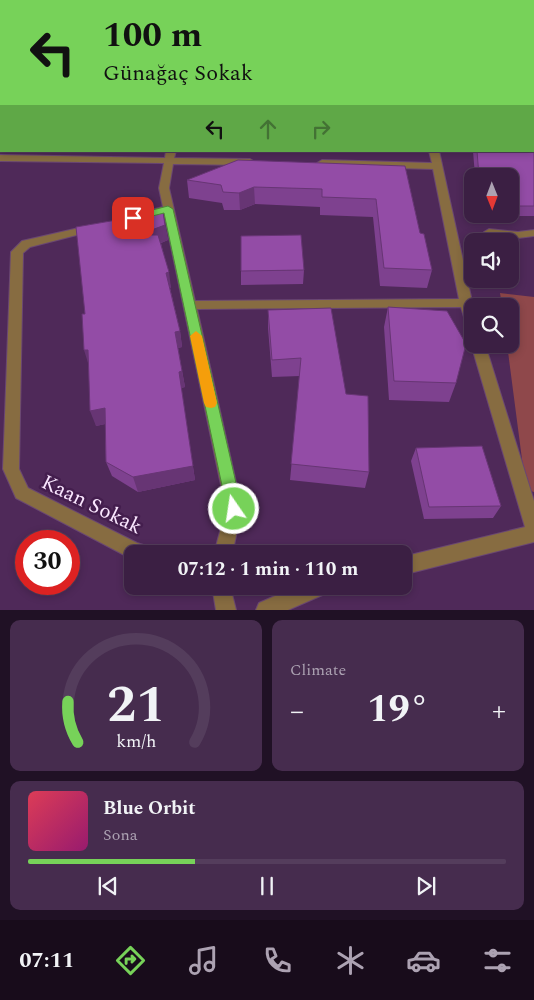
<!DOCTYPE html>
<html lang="en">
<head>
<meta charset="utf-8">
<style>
  :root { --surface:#3b1f43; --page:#462c4e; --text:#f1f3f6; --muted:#aca2b2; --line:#543d5c; --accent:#77d259 }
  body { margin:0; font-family:Spectral,serif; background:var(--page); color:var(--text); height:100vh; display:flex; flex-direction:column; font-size:19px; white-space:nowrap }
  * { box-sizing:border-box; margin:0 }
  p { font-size:16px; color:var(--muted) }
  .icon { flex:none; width:28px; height:28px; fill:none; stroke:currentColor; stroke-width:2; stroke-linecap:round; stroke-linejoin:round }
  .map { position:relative; height:610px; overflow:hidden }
  .side { display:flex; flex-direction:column; gap:10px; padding:10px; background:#201125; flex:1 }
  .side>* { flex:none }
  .top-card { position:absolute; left:0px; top:0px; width:535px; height:152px; box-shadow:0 2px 8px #0003,0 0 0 1px var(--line); background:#77d259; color:#111; overflow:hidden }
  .needle { width:32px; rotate:179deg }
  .fabs { position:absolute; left:464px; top:168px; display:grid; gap:10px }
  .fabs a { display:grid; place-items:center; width:55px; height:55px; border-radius:10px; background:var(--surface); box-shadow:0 2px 8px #0003,0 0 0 1px var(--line); font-size:25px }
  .speed { position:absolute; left:15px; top:530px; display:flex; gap:10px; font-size:25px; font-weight:700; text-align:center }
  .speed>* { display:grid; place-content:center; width:65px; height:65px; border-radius:50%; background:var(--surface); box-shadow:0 2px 8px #0003,0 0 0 1px var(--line); line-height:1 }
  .speed .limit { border:8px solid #d22; background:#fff; color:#111 }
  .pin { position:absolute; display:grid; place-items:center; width:42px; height:42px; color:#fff; margin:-21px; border-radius:10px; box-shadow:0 2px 8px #0006 }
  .me { position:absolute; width:55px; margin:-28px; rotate:347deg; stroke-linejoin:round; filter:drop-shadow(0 0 4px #0008) }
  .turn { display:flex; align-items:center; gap:18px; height:105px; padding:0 20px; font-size:22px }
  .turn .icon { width:65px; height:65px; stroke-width:2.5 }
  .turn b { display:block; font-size:35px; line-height:42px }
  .lanes { display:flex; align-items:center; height:48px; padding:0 20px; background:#0003; justify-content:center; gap:25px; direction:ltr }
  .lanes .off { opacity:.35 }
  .big { font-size:38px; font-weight:700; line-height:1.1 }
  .side .widget { flex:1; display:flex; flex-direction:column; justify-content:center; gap:8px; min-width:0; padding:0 18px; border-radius:10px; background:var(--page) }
  .side .dial { align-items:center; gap:0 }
  .dial svg { height:130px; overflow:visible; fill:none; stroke:var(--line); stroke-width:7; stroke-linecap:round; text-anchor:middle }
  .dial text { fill:var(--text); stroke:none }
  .song { display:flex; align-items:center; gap:15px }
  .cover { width:60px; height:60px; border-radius:8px; background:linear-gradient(135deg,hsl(350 70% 55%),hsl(320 70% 35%)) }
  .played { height:5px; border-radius:2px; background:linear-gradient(90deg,var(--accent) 35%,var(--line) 35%) }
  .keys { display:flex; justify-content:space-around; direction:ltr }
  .heat { display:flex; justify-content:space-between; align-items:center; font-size:28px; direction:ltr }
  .side .tiles { flex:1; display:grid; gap:10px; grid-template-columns:1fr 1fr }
  .widget:last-child { grid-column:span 2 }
  .trip { position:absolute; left:124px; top:545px; width:288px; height:50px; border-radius:10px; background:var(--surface); box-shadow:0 2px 8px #0003,0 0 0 1px var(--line); font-weight:700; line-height:50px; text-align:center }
  .tabs { display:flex; height:80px; justify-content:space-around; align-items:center; background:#180c1b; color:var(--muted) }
  .tabs .icon { width:35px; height:35px }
  .tabs .on { color:var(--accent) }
  .tabs b { font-size:22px; color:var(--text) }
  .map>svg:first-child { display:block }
  .green { fill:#8f484b }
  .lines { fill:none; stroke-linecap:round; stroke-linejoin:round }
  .canal { stroke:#001b48; stroke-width:29 }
  .minor-casing { stroke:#6a4773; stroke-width:2 }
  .minor { fill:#876c41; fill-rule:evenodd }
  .wall { fill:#7e418f }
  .shaded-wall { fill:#673574 }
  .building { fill:#934ca6; stroke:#673574 }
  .route { fill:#77d259; stroke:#4d883a }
  .slow { fill:#f59e0b }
  .labels { text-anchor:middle; stroke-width:5; stroke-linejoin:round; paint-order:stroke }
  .near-street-label { font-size:21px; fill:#f9e6fe; stroke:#441e4e }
</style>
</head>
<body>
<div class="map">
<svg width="534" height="610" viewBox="0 0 534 610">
  <rect width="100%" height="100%" fill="#4f2959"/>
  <path class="green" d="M500 293 534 297V492L526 490 507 344H510V306H502Z"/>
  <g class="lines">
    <path class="canal" d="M8 1 10 0"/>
    <g class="minor-casing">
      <path id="minor" d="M226 0H232V1H226Z
        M0 56H1V60H0Z
        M166 151H176L174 158 250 159 255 162 250 165 173 164 169 188 195 301 459 299 433 169 322 166 317 163 322 160 432 163 429 151H439L473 306 472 329 467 327 461 307 197 309 242 509 232 554H214L226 509 164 213 128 222 123 219 124 217 163 207 159 188 164 163 0 161V155L165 158Z
        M92 225 96 226 97 228 96 230 30 247 23 253 19 469 28 488 137 543 153 548 156 554H132V559L16 498 3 469 11 252 22 241Z
        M489 229 518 232 534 230V236L518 238 485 234 484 232Z
        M472 342V344H485L534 501V542L402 575V557L525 527 471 344Z
        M212 586H230L236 610H216Z
        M298 586H329L327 593 288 610H256L259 603Z"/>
    </g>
    <use href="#minor" class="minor"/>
  </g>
  <path class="wall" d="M159 0H201V1H159Z
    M261 0H323L322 1H261Z
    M433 0H534V216H476V214H510V176H475L473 151H534V1H436Z
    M1 94V127H0V96Z
    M405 166 420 233 432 270 427 288 380 286 373 217 320 215V207L255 204 240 210H224L222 203 189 198 187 180Z
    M165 225 168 240 161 243 171 288H170L180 331 182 347 178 348 185 387 181 388 195 480 138 492 112 476 106 462 105 424 96 426 88 363 85 314Z
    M304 270 303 284 241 285V271Z
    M388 307 456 383 449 402 389 400 384 327Z
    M268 310 346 394 369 472 365 488 290 480 300 376 272 377 268 328Z
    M416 448 501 506 493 518 424 519 411 461Z"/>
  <path class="shaded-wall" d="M311 0H323L322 1H311Z
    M254 187 255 204 240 210 239 193Z
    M165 225 168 240 141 251 138 235Z
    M169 272 171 288H169L166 273Z
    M180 331 182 347 178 348 175 332Z
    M84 350H88L89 366Z
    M182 371 185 387 181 388 195 480 138 492 133 477 179 372Z
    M105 408 110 423 96 426 90 411Z"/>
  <path class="building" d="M453 0H534V206H510V176H479L477 151H534V1H453Z
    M1 94V111H0V96Z
    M238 160 405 166 420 233 424 234 432 270 384 268 376 199 322 197V189L254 187 239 193 223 192 221 185 187 180Z
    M163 212 165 225 138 235H158L169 272 166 273 180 331 175 332 182 371 179 372 193 466 133 477 106 462 105 408 90 411 88 350H84L82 314H85L76 227Z
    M301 235 304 270 241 271V236Z
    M388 307 447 311 466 344 456 383 394 381Z
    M331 308 346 394 368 396 369 472 291 464 301 358 272 360 268 310Z
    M482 446 501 506 429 507 416 448Z"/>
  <path class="route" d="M168 206 173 209 242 509 240 514 234 516 229 514 227 509 164 213 133 221 128 218 129 216Z"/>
  <path class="slow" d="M196 331 202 336 217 403 215 407 211 408 206 407 204 403 190 336Z"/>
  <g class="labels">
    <g class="near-street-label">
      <text transform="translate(92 504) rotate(26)" y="7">Kaan Sokak</text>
    </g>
  </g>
</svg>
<div class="fabs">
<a><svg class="needle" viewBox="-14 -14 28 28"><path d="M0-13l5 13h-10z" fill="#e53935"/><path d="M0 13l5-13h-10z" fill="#aca2b2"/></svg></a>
<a><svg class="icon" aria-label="sound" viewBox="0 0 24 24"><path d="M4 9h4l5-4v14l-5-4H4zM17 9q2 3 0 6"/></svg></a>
<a><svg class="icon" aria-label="search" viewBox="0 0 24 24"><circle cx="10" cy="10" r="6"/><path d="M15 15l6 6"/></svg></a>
</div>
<div class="speed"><div class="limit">30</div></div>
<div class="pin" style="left:133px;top:218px;background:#d93025"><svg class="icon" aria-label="arrive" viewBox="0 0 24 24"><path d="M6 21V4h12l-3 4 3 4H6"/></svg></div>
<svg class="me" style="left:234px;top:509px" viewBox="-20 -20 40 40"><circle r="17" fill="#77d259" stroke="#fff" stroke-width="3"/><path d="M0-11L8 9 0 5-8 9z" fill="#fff"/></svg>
<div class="trip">07:12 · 1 min · 110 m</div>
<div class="top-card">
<div class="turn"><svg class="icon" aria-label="left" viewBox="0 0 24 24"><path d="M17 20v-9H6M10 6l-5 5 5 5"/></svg><div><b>100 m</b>Günağaç Sokak</div></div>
<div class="lanes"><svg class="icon" aria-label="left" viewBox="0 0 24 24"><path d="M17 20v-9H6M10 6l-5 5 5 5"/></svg><svg class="icon off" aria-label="ahead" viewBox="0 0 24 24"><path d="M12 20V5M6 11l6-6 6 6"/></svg><svg class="icon off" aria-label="right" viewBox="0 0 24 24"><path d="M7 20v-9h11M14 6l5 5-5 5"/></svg></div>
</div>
</div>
<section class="side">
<div class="tiles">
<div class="widget dial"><svg viewBox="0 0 100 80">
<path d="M14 69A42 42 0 1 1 86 69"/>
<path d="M14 69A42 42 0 0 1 8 44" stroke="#77d259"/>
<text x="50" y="56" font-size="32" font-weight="700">21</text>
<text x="50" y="72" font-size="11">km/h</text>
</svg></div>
<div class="widget"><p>Climate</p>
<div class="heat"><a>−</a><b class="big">19°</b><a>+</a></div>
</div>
<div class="widget">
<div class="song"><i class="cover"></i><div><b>Blue Orbit</b><p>Sona</p></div></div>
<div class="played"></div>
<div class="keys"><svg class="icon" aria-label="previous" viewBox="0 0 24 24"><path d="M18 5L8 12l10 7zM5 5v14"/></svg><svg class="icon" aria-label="pause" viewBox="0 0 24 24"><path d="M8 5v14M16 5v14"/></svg><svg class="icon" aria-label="next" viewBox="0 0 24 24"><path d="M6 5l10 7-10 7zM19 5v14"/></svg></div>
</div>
</div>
</section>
<nav class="tabs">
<b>07:11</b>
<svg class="icon on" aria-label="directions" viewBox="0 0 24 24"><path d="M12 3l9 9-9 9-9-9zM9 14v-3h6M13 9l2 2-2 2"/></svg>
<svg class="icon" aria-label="music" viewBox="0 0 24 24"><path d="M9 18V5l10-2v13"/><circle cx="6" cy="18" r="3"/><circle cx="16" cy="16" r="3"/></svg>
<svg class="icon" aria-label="phone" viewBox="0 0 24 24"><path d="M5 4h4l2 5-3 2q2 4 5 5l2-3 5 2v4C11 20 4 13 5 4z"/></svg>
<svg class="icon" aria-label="climate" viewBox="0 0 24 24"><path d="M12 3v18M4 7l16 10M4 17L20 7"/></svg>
<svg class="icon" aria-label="car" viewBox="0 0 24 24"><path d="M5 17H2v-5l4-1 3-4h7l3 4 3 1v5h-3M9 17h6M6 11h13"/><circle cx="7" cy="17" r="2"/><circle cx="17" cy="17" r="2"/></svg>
<svg class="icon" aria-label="filters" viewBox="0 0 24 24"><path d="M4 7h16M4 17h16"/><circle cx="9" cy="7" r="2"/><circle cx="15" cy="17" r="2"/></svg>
</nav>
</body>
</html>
